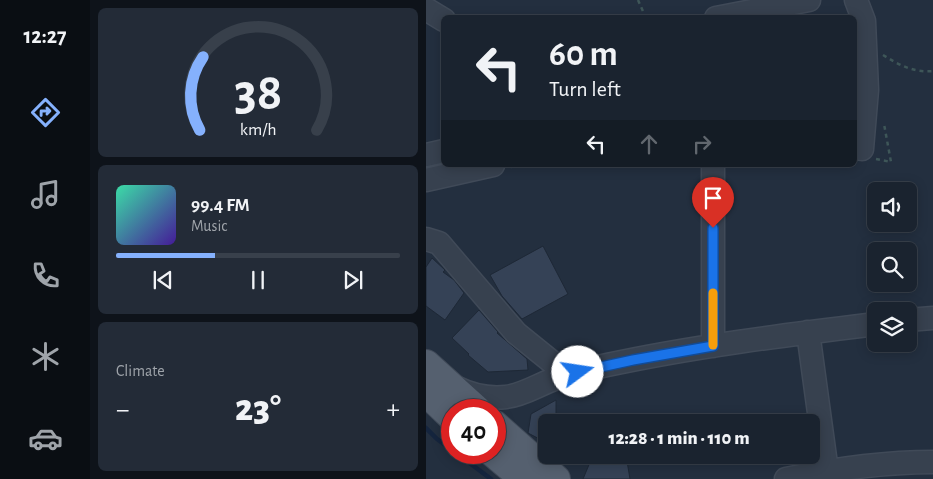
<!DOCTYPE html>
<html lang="en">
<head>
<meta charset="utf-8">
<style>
  :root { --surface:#1a232f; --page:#232b37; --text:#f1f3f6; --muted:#9fa4aa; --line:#38404b; --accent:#85b1fd }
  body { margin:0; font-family:"Alegreya Sans",sans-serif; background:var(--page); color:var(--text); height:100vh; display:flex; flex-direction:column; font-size:19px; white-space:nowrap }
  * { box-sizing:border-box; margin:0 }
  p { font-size:16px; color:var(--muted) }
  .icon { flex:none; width:28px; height:28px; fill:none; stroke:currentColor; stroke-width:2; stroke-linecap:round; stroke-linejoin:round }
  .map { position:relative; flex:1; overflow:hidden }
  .drawer { display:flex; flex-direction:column; gap:8px; padding:8px; background:#0e131a; width:336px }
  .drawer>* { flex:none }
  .hud { position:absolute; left:15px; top:15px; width:416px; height:152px; border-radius:8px; box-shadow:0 2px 12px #0003,0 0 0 1px var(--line); background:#1a232f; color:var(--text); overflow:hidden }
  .tools { position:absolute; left:441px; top:182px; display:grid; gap:10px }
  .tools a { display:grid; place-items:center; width:50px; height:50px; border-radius:8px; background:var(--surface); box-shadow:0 2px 12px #0003,0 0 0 1px var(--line); font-size:25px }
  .speed { position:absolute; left:15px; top:399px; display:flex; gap:10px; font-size:25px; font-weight:700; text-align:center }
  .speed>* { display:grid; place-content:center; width:65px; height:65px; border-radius:50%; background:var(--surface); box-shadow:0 2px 12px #0003,0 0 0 1px var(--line); line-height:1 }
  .speed .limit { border:8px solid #d22; background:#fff; color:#111 }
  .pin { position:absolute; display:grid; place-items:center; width:42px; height:42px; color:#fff; margin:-51px -21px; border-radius:50% 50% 50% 0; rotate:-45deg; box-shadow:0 0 5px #0007 }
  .pin .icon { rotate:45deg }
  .me { position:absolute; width:55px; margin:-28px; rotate:76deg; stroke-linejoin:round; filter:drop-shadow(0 0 4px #0008) }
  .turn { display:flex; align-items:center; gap:18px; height:105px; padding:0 25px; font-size:22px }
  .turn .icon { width:65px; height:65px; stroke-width:2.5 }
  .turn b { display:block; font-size:35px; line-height:42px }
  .lanes { display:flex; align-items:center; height:48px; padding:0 25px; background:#0003; justify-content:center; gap:25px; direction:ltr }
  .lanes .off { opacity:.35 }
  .big { font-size:38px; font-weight:800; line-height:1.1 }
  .drawer .widget { flex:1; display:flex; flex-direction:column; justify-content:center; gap:8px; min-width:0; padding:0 18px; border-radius:8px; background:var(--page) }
  .drawer .dial { align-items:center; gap:0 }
  .dial svg { height:130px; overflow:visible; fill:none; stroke:var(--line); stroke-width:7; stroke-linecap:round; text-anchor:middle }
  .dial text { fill:var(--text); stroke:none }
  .song { display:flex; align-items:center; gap:15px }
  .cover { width:60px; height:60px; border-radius:8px; background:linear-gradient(135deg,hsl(160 70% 55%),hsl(260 70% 35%)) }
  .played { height:5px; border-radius:2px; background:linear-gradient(90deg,var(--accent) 35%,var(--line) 35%) }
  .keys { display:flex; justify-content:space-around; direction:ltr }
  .heat { display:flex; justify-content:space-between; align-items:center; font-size:28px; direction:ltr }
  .trip { position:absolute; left:112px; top:414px; width:282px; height:50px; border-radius:8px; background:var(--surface); box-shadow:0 2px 12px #0003,0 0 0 1px var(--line); font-weight:800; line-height:50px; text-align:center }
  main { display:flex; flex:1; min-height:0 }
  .tab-bar { display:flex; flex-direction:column; width:90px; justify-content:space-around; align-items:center; background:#0a0e13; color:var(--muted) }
  .tab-bar .icon { width:35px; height:35px }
  .tab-bar .on { color:var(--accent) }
  .tab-bar b { font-size:22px; color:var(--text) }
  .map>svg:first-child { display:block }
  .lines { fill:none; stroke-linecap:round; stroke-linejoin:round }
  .stream { stroke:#15253e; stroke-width:4.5 }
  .building { fill:#354256; stroke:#1e2836 }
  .minor-casing { stroke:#404a58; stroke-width:25 }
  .major-casing { stroke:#404a58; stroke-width:30 }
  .path { stroke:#3e5658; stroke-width:2.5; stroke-dasharray:4 4; stroke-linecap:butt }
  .minor { stroke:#37414f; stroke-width:22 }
  .major { stroke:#55606f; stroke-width:28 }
  .route-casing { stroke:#114b97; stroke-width:12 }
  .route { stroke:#1a73e8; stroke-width:9 }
  .slow { stroke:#f59e0b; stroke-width:9 }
</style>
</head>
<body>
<main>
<nav class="tab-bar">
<b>12:27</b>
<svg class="icon on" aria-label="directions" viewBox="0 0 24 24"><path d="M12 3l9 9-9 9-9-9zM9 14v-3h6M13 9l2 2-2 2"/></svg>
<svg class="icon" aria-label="music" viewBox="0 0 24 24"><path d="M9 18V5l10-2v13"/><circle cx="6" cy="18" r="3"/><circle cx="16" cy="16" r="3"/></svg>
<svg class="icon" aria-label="phone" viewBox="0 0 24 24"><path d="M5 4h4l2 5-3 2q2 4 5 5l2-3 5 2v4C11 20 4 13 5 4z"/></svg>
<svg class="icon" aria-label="climate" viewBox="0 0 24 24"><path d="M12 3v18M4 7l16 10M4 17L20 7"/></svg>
<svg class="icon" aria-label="car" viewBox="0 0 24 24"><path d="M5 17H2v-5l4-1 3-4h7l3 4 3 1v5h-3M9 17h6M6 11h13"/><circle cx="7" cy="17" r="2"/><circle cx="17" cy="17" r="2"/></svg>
</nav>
<section class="drawer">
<div class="widget dial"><svg viewBox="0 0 100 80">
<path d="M14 69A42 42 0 1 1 86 69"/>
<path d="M14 69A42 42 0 0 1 16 24" stroke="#85b1fd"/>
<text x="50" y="56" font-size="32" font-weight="700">38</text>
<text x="50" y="72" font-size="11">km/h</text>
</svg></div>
<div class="widget">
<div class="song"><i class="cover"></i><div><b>99.4 FM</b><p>Music</p></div></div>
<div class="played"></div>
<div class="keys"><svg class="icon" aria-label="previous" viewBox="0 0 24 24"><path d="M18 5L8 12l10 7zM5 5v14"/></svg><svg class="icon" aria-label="pause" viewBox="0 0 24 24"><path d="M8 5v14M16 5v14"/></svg><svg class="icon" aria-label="next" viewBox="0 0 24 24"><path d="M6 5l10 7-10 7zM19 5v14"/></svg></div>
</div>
<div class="widget"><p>Climate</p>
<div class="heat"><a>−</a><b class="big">23°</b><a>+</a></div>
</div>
</section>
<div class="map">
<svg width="507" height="479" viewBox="0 0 507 479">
  <rect width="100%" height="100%" fill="#232f3f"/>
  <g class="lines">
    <path class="stream" d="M0 428 11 439 26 450
      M29 452 65 479"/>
  </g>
  <path class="building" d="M117 246 142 294 96 319 76 296 64 275Z
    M6 258 19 270 17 272 28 280 38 293 19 320 0 306V267Z
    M53 310 72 332 71 333 101 359 102 370 62 372 42 355 43 354 26 338Z
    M130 400V422H121V443L102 433 105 414Z
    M167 455H200L204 479H157Z"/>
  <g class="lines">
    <g class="minor-casing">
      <path id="minor" d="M0 9 18 20
        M290 18 383 0
        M429 148 436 149 441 90 438 21 430 0
        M0 155 18 151
        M287 165V346
        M0 180 67 165
        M0 239 13 243 90 333 142 375
        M482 320 507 318
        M382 332 402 479
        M29 387C45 395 62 399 80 397 97 395 110 386 126 380 144 374 162 369 181 365 269 346 360 335 450 324
        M360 479C408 469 457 462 507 462"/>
    </g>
    <g class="major-casing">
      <path id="major" d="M0 364 51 410
        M0 392 26 417
        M69 425 130 479
        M66 452 98 479"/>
    </g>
    <path class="path" d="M212 0 220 18
      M457 55C473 65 488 73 507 71
      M450 159 465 162 458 124
      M85 167 94 165"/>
    <use href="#minor" class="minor"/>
    <use href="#major" class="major"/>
  </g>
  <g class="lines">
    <g class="route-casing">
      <path id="route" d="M152 372 207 360 287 346V228"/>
    </g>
    <use href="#route" class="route"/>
    <path class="slow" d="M287 293V345"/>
  </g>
</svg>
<div class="tools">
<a><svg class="icon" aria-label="sound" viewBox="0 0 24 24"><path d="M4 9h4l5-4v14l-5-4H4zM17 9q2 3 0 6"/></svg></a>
<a><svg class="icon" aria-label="search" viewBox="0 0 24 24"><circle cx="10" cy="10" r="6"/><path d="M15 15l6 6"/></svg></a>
<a><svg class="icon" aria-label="layers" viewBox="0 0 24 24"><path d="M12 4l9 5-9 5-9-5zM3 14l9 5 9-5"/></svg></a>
</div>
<div class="speed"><div class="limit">40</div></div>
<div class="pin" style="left:287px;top:228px;background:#d93025"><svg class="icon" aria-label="arrive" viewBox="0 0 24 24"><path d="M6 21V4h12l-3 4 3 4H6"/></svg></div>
<svg class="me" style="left:152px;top:372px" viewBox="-20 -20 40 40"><circle r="19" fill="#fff"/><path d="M0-13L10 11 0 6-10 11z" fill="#1a73e8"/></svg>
<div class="trip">12:28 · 1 min · 110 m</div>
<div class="hud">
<div class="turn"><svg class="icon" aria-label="left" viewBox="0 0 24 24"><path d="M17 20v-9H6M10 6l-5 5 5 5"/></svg><div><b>60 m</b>Turn left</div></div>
<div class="lanes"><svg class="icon" aria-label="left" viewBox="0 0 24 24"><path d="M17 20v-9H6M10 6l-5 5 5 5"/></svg><svg class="icon off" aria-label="ahead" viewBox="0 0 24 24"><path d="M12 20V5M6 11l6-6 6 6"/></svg><svg class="icon off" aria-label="right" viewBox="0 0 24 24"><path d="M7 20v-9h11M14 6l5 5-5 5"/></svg></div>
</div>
</div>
</main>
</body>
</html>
